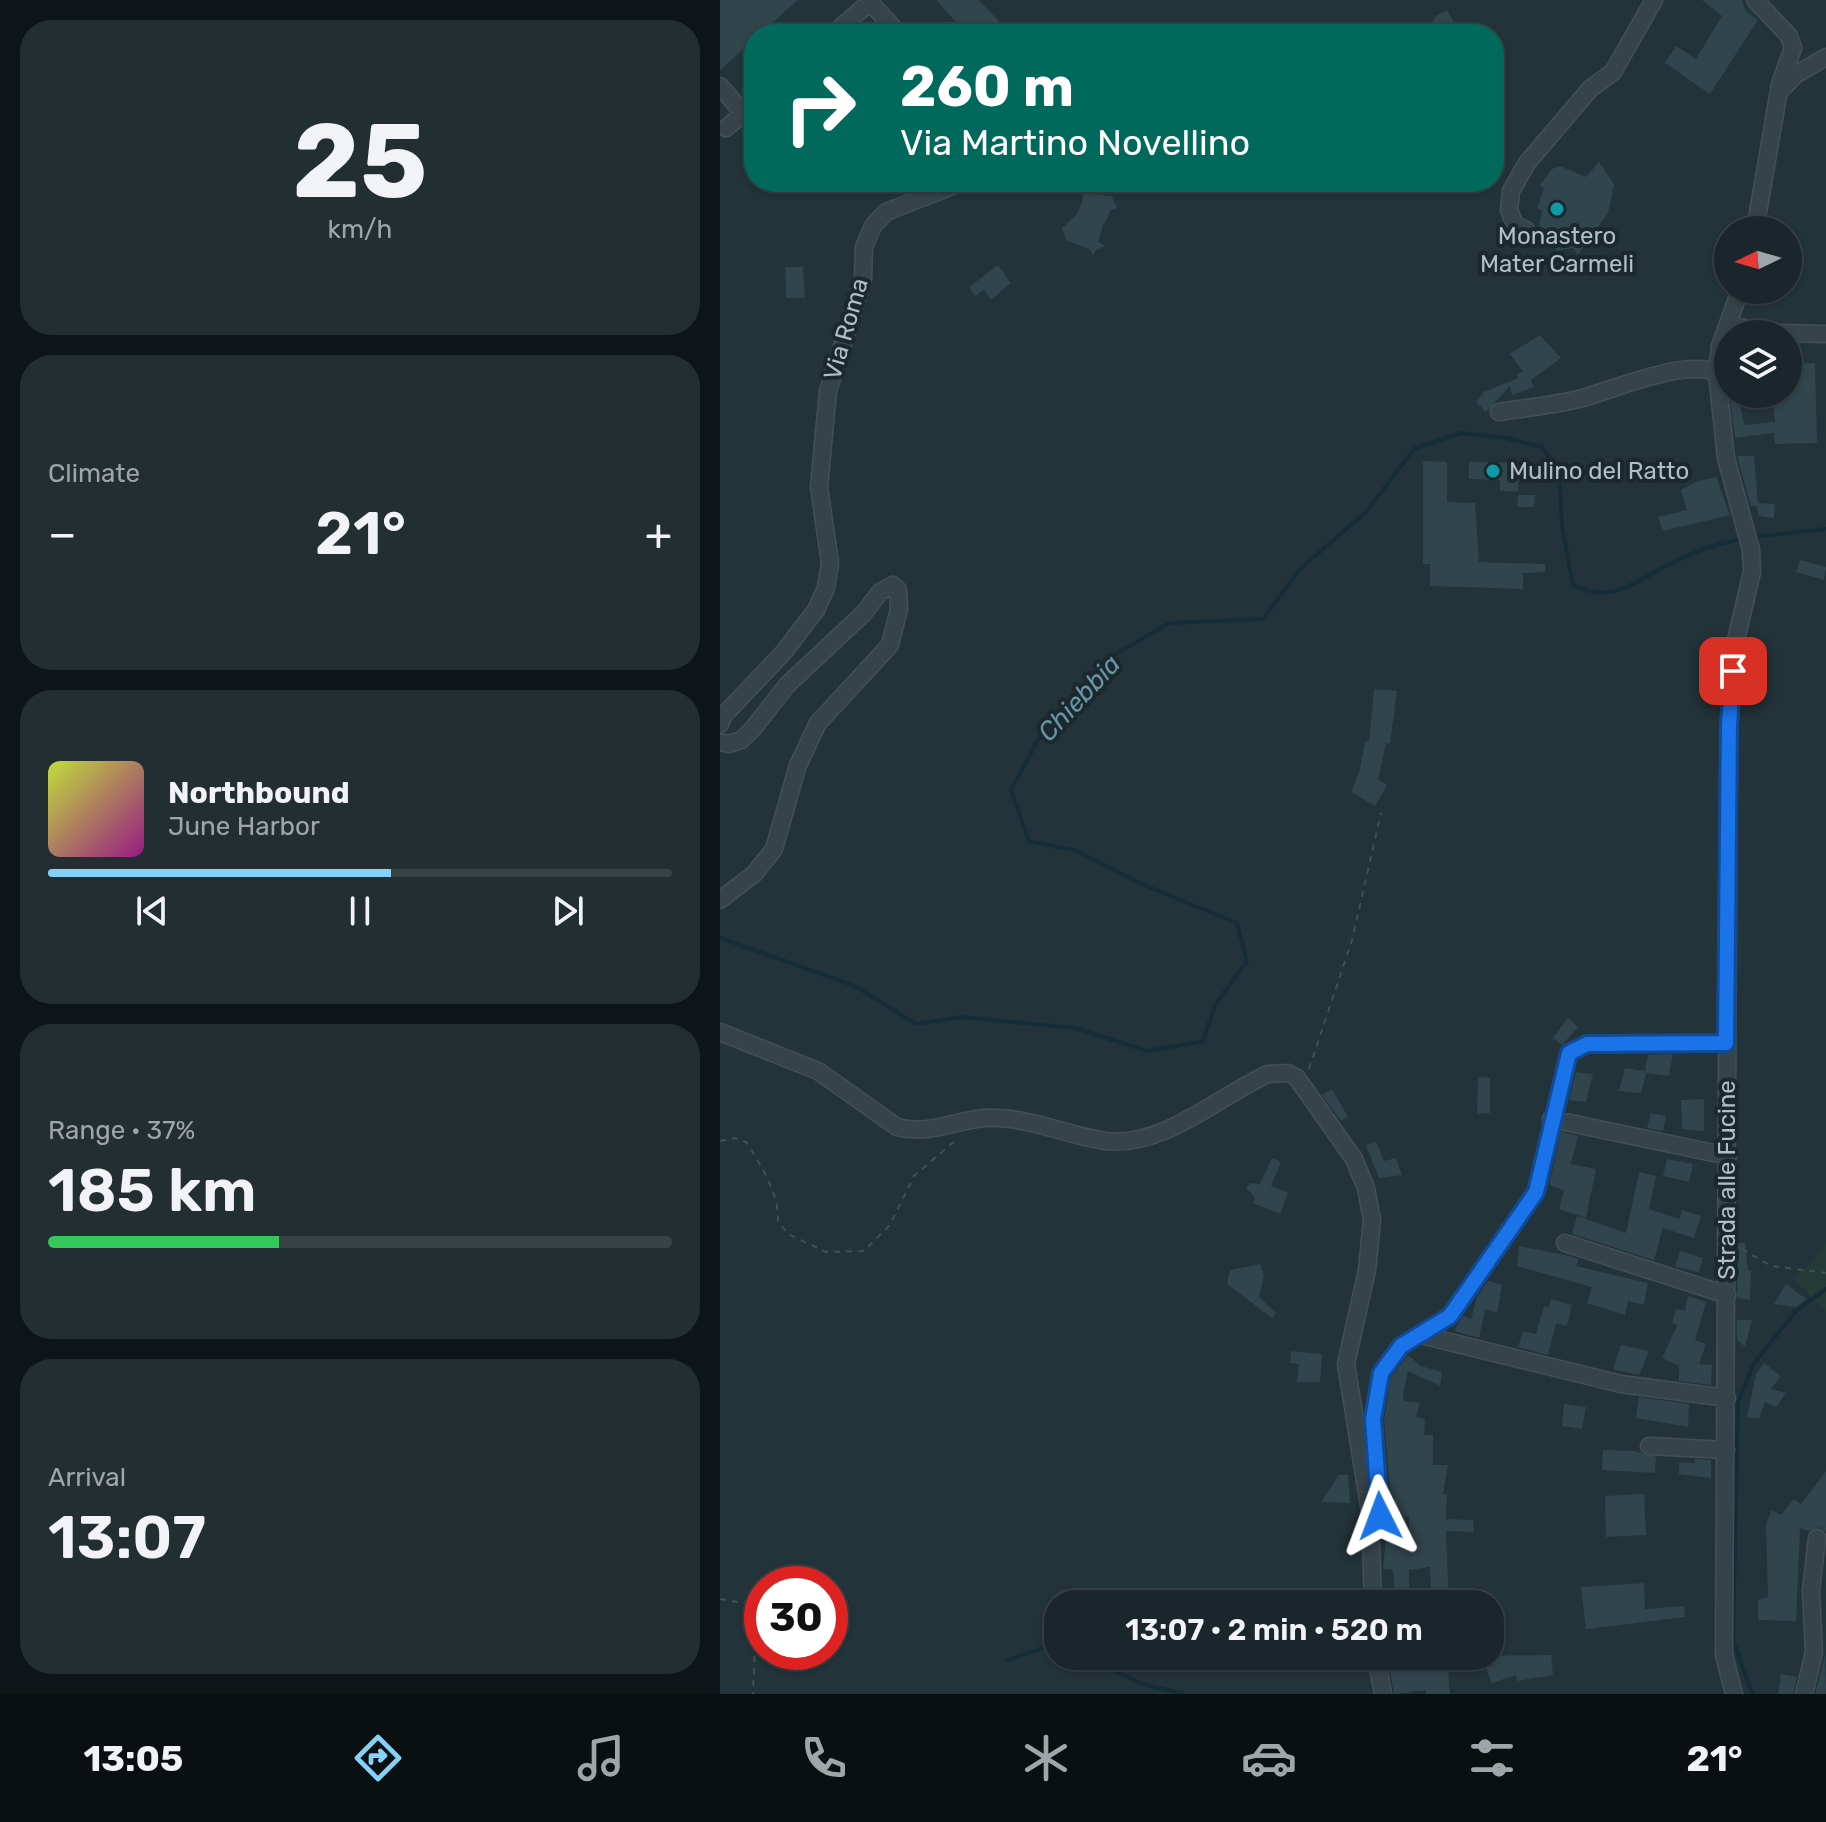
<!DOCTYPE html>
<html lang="en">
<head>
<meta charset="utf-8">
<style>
  :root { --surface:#1a262b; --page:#232e33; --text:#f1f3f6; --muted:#9fa5a9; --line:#384347; --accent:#84d2f7 }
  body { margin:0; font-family:Rubik,sans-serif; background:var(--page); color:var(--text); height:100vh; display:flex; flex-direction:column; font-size:30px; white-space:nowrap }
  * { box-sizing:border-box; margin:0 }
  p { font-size:26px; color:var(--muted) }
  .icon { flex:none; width:44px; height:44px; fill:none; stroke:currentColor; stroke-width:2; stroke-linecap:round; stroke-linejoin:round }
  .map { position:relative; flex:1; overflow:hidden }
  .details { display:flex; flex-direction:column; gap:20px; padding:20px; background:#0e1518; width:720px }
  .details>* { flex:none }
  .hud { position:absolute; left:24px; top:24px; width:760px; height:168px; border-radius:32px; box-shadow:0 2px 6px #0004,0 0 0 2px var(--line); background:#00695c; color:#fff; overflow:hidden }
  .needle { width:52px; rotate:265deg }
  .fabs { position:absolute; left:994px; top:216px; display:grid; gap:16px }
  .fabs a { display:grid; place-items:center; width:88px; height:88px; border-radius:50%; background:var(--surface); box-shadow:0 2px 6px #0004,0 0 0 2px var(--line); font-size:40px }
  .speed { position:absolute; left:24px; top:1566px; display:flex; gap:16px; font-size:40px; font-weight:700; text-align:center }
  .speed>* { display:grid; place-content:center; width:104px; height:104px; border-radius:50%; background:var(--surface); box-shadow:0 2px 6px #0004,0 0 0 2px var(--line); line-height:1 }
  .speed .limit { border:12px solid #d22; background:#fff; color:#111 }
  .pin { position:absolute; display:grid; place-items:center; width:68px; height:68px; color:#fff; margin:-34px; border-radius:16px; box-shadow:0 4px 12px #0006 }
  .me { position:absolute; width:88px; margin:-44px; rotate:357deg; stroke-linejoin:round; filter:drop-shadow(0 0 6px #0008) }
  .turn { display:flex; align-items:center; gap:28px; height:168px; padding:0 24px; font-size:36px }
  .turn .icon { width:104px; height:104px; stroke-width:2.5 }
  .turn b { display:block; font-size:56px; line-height:68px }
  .big { font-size:60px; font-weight:600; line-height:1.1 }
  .details .widget { flex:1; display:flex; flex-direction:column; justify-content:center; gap:12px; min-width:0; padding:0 28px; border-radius:32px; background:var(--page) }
  .details .dial { align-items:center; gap:0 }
  .dial b { font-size:104px; line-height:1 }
  .song { display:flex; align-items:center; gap:24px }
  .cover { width:96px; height:96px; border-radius:12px; background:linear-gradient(135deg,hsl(70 70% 55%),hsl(310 70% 35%)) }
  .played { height:8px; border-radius:4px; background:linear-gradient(90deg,var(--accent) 55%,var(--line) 55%) }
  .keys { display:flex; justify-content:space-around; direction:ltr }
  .heat { display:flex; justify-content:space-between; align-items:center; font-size:44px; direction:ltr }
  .charge { height:12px; border-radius:6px; background:linear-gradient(90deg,#34c759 37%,var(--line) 0) }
  .trip { position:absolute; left:324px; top:1590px; width:460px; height:80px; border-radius:32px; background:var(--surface); box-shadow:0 2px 6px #0004,0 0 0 2px var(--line); font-weight:600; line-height:80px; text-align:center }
  .menu { display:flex; height:128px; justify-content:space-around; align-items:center; background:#0a0f11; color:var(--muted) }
  .menu .icon { width:56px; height:56px }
  .menu .selected { color:var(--accent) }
  .menu b { font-size:36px; color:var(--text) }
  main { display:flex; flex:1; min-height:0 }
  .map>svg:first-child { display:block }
  .green { fill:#243a36 }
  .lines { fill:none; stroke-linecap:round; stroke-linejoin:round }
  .stream { stroke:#152d37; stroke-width:4 }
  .building { fill:#31454d }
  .minor-casing { stroke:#425056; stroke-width:19 }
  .path { stroke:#3c534e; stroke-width:2; stroke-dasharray:6 6; stroke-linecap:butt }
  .minor { stroke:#35444a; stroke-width:16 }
  .route-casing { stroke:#114b97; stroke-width:20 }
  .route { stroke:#1a73e8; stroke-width:14 }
  .culture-dot { fill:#0f9aa8; stroke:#1b282e; stroke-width:3 }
  .labels { text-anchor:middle; stroke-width:8; stroke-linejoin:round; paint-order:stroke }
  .poi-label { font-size:24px; fill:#b0bfc6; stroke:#1b282e }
  .street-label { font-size:24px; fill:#b0bfc6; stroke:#1b282e }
  .water-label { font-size:26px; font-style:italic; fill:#6994a5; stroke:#1b282e }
</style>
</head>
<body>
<main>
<section class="details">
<div class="widget dial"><b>25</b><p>km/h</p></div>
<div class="widget"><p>Climate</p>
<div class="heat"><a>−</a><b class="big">21°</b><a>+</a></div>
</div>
<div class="widget">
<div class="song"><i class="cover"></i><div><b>Northbound</b><p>June Harbor</p></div></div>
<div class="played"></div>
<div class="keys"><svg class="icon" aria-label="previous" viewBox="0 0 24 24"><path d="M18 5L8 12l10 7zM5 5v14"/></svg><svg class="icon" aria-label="pause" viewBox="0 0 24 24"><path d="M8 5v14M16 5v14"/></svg><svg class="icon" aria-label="next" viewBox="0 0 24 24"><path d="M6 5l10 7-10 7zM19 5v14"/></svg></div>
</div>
<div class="widget"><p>Range · 37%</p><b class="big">185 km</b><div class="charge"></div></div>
<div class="widget"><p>Arrival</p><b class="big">13:07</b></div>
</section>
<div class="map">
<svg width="1106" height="1694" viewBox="0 0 1106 1694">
  <rect width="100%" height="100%" fill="#223339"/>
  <path class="green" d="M1106 1241V1312L1073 1279 1094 1259Z"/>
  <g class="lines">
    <path class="stream" d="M1033 537 1106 529
      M0 938 135 986 196 1024 242 1017 355 1028 428 1051 483 1041 495 1005 527 961 517 923 419 883 357 851 309 841 291 790 325 727 389 658 449 623 543 619 580 569 646 512 694 449 741 433 786 438 822 447 839 471 842 526 853 585C893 604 912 583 946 566 969 554 999 542 1024 539
      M363 1656 420 1683 463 1694
      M288 1660 328 1646 338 1649
      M1032 1694 1013 1639 1018 1402 1034 1363 1077 1310 1106 1289"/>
  </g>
  <path class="building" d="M0 0H78L40 34H34V40L0 70Z
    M216 0H259L291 34H247Z
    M982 0H1022L1026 11 1038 20 990 94 945 63 956 46 976 59 1002 16Z
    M727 10 736 26 723 34H705L716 16Z
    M879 162 894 184 888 213 858 255 853 248 836 251 837 232 819 230 822 210 817 208 824 189 820 185 832 169 840 166 866 177Z
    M374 189 376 194 392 196 397 208 391 210 382 228 378 242 385 246 376 250 373 255 369 249 346 240 342 228 357 214 363 200 362 193Z
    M278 265 291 283 271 300 264 290 255 296 249 287Z
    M65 267H83L85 298H66Z
    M820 335 841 358 811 380 814 387 792 395 790 386 766 412 756 402 764 392 798 378 797 374 803 372 790 354Z
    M1095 363 1097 443 1055 444 1054 433 1015 438 1010 394H1018L1024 425 1055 422 1053 394H1068V364Z
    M1017 456H1034L1038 503 1055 504 1054 518 1039 516 1037 506H1031Z
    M703 461 727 462V502L755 503 759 562 825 564V572L803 573V589L710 586V564H703Z
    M749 462 798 463V492L780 491V480L749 479Z
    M996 477 1010 515 943 531 938 517 967 510 961 490 978 481Z
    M798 495H815L814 507H797Z
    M1080 560 1106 567 1104 580 1076 572Z
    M654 689 677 691 670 744 666 743 658 780 667 785 655 806 631 792 640 769 645 741 649 742Z
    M848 1018 858 1027 842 1045 833 1038Z
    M953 1054 949 1076 926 1073 921 1093 899 1091 905 1068 925 1071 928 1055Z
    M856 1072 873 1074 866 1102 849 1100Z
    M758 1077 770 1078V1113L757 1114Z
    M612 1089 628 1117 621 1121 602 1095Z
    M984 1099V1131L962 1129 961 1100Z
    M931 1113 946 1116 943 1131 927 1128Z
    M841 1132 858 1136 851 1164 876 1169 866 1218 839 1209 844 1190 829 1185Z
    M656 1142 664 1161 676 1158 682 1175 659 1178 646 1145Z
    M552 1158 561 1162 551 1186 568 1193 560 1214 533 1203 535 1198 526 1188 530 1183 540 1184Z
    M947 1159 973 1164 969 1182 943 1176Z
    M919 1172 936 1176 929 1209 959 1219 962 1210 981 1216 974 1238 943 1228 934 1260 852 1234 857 1216 906 1233Z
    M1018 1243H1025L1028 1270 1031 1271 1030 1300 1017 1298Z
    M799 1246 845 1255 859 1259 856 1266 928 1283 924 1305 908 1301 905 1315 867 1303 872 1287 797 1266Z
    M960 1251 983 1258 979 1272 955 1267Z
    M540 1264 544 1275 539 1297 556 1313 552 1318 507 1284 510 1270Z
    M768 1281 782 1285 777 1313 765 1309 759 1338 734 1331 743 1316 751 1319 757 1297Z
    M1066 1284 1086 1299 1077 1307 1054 1304Z
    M968 1296 986 1302 975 1340 986 1344 979 1364 992 1365 991 1385 959 1381V1366L942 1358 957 1325 952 1323 956 1309 965 1311Z
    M831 1299 852 1305 847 1326 836 1323 828 1355 798 1347 803 1331 816 1334 824 1306 828 1308Z
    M1017 1320H1032L1025 1347 1017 1339Z
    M901 1345 929 1351 919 1375 893 1369Z
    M571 1351 602 1354 600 1382H577L579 1364 570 1363Z
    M688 1355 701 1366 722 1372 720 1386 688 1371 683 1396 684 1401 700 1403 696 1417 705 1419 704 1435H713V1465H728L723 1494 727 1495 726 1519 753 1520 754 1532 726 1531 729 1604H712L710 1567 689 1570V1595H675L673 1570 663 1569 666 1538 689 1541V1517L672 1515 664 1420 671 1377Z
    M1044 1363 1061 1376 1051 1389 1066 1393 1056 1407 1045 1402 1039 1419 1027 1417 1036 1374Z
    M919 1397 969 1404 968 1427 916 1418Z
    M844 1404 866 1407 862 1429 842 1426Z
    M883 1450 914 1451 936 1457 935 1473 882 1470Z
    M975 1459 991 1460V1478L959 1474V1463H975Z
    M1106 1471V1532L1099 1527 1088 1531 1080 1528 1076 1621 1038 1620V1600L1048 1597 1046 1524 1052 1510 1061 1515 1074 1499 1081 1504Z
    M619 1475H628L630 1503 601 1502Z
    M924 1494 926 1535 886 1537 885 1496Z
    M924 1583 925 1609 964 1606 965 1617 866 1629 861 1587Z
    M1105 1653 1106 1694H1095L1105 1655Z
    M831 1655 833 1675 797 1681 796 1675 772 1683 761 1656Z
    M667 1656H742L743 1669 728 1671 730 1694H706V1690L674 1694Z
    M1061 1674 1077 1677 1073 1694H1058Z"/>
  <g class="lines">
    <g class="minor-casing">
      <path id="minor" d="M148 0 179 34
        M113 34 150 2
        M0 86 23 113
        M1062 89 1075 75 1106 57
        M6 128 34 104
        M806 230 795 225 789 210 791 191 807 163 870 89 893 72 934 0
        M1035 230 1060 84 1073 48 1069 36 1035 0
        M1008 325 1052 333 1106 334
        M779 412C806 408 833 405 859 399 893 390 966 358 997 373
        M0 724 4 715 63 653 96 610 106 588 110 563 99 487 108 391 143 280 144 247 153 226 166 212 243 182
        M0 742 9 744 21 740 32 730 67 685 143 614 160 592 173 585 178 590 179 609 170 645 98 723 78 765 54 849 34 874 0 900
        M0 1032 98 1071 177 1127C213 1137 243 1115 279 1118 316 1120 350 1136 386 1141 443 1148 499 1096 548 1074L568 1073 577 1078 634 1159 646 1188 652 1220 647 1270 626 1364 650 1512 653 1604
        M831 1119 1008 1156
        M845 1243 1007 1295
        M701 1335 901 1384 1007 1398
        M929 1446 1006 1450
        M661 1521 653 1419 661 1373 681 1346 730 1316 816 1192 849 1053 867 1044 1006 1043
        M656 1656 663 1694
        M1014 1694 1004 1655 1009 725 1015 644 1032 572 1031 550 1006 458 997 373 1000 346 1020 290
        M1084 1694 1094 1652 1091 1591 1097 1538"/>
    </g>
    <path class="path" d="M589 1069 632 940 661 813
      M0 1141 15 1138 26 1142C40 1162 60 1197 58 1221L68 1234 106 1252 144 1251 170 1225 194 1176 237 1139
      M1022 1249 1051 1266 1106 1273
      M0 1599 29 1604 36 1613 33 1694"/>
    <use href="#minor" class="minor"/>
  </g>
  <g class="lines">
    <g class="route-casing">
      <path id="route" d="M660 1516 653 1419 661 1373 681 1346 730 1316 816 1192 849 1053 867 1044 1006 1043 1009 725 1013 671"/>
    </g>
    <use href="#route" class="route"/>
  </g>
  <g class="culture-dot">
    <circle cx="837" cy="209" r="8"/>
    <circle cx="773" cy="471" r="8"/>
  </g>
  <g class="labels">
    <g class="poi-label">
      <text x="837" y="244">Monastero<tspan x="837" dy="28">Mater Carmeli</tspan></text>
      <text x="789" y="479" text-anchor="start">Mulino del Ratto</text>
    </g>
    <g class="street-label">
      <text transform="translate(126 329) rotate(-74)" y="8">Via Roma</text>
      <text transform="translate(1007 1180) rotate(-90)" y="8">Strada alle Fucine</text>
    </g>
    <g class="water-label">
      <text transform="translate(359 698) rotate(-47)" y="9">Chiebbia</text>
    </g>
  </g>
</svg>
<div class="fabs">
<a><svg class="needle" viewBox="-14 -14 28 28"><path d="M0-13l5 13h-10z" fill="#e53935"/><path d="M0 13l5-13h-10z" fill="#9fa5a9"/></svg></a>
<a><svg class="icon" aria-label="layers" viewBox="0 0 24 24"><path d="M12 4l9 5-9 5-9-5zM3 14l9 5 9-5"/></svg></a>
</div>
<div class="speed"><div class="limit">30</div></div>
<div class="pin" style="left:1013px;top:671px;background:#d93025"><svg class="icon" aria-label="arrive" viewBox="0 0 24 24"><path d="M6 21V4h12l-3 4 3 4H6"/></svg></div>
<svg class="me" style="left:660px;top:1516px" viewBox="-20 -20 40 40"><path d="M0-17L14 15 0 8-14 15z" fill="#1a73e8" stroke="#fff" stroke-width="4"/></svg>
<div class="trip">13:07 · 2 min · 520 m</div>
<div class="hud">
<div class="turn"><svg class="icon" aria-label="right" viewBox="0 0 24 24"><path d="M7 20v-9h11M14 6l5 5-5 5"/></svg><div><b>260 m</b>Via Martino Novellino</div></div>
</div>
</div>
</main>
<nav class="menu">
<b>13:05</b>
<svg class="icon selected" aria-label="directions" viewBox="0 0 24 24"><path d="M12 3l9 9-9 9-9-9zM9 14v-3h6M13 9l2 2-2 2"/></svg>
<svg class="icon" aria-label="music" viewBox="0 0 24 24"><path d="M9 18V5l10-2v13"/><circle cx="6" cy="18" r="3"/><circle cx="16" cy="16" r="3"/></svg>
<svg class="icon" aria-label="phone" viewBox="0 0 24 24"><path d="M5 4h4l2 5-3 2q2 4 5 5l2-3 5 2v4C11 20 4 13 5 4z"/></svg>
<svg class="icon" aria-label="climate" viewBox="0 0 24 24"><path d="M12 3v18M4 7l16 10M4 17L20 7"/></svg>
<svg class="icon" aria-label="car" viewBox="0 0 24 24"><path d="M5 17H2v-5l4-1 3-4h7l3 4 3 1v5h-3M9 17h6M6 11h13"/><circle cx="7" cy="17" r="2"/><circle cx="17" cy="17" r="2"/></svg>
<svg class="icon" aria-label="filters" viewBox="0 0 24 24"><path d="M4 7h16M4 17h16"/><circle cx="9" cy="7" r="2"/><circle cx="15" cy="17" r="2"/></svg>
<b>21°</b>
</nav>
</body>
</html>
